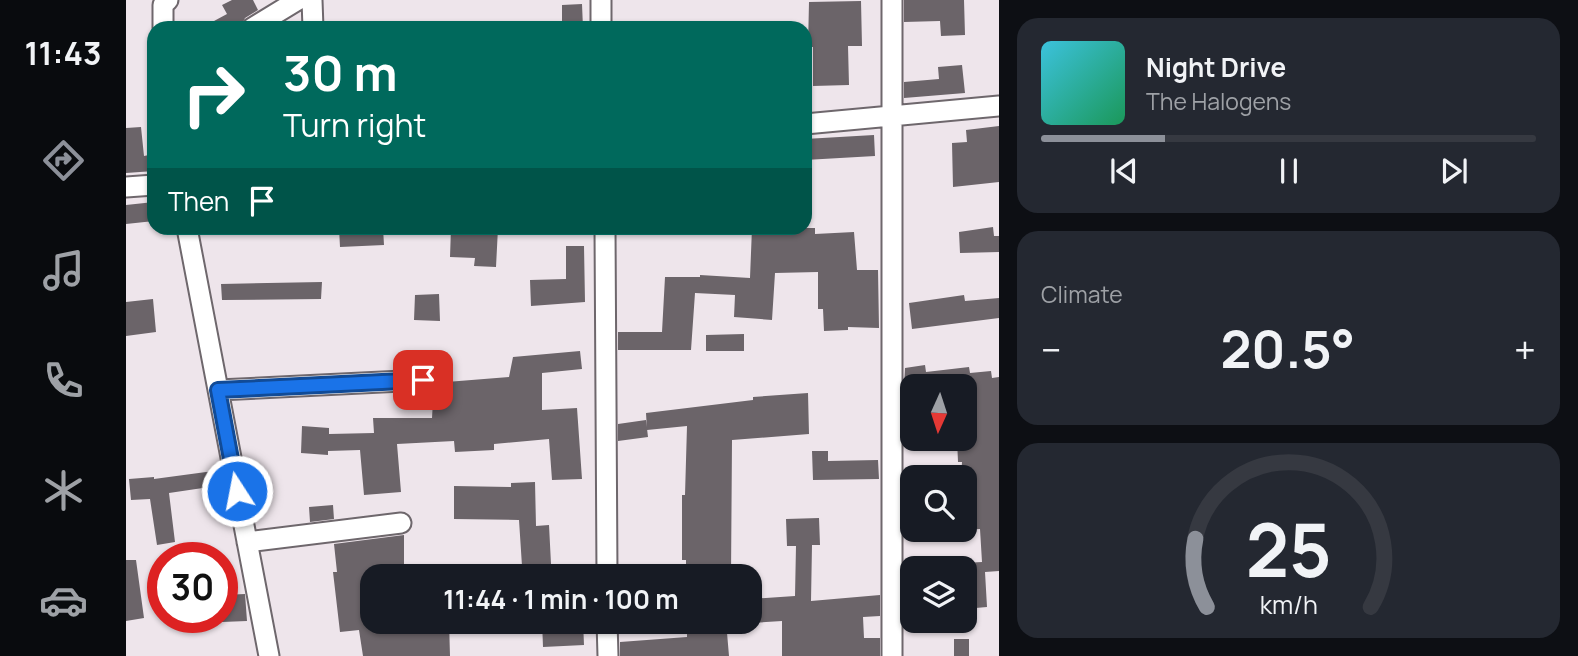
<!DOCTYPE html>
<html lang="en">
<head>
<meta charset="utf-8">
<style>
  :root { --surface:#171b24; --page:#242831; --text:#f1f3f6; --muted:#9ea1a6; --line:#363941; --accent:#8c9099 }
  body { margin:0; font-family:Manrope,sans-serif; background:var(--page); color:var(--text); height:100vh; display:flex; flex-direction:column; font-size:26px; white-space:nowrap }
  * { box-sizing:border-box; margin:0 }
  p { font-size:23px; color:var(--muted) }
  .icon { flex:none; width:38px; height:38px; fill:none; stroke:currentColor; stroke-width:2; stroke-linecap:round; stroke-linejoin:round }
  .map { position:relative; flex:1; overflow:hidden }
  .sheet { display:flex; flex-direction:column; gap:18px; padding:18px; background:#0d0f14; width:579px }
  .sheet>* { flex:none }
  .guide { position:absolute; left:21px; top:21px; width:665px; height:214px; border-radius:21px; box-shadow:0 2px 5px #0004; background:#00695c; color:#fff; overflow:hidden }
  .needle { width:46px; rotate:183deg }
  .tools { position:absolute; left:774px; top:374px; display:grid; gap:14px }
  .tools a { display:grid; place-items:center; width:77px; height:77px; border-radius:14px; background:var(--surface); box-shadow:0 2px 5px #0004; font-size:35px }
  .speed { position:absolute; left:21px; top:542px; display:flex; gap:14px; font-size:35px; font-weight:700; text-align:center }
  .speed>* { display:grid; place-content:center; width:91px; height:91px; border-radius:50%; background:var(--surface); box-shadow:0 2px 5px #0004; line-height:1 }
  .speed .limit { border:10px solid #d22; background:#fff; color:#111 }
  .pin { position:absolute; display:grid; place-items:center; width:60px; height:60px; color:#fff; margin:-30px; border-radius:14px; box-shadow:0 4px 10px #0006 }
  .me { position:absolute; width:77px; margin:-38px; rotate:349deg; stroke-linejoin:round; filter:drop-shadow(0 0 5px #0008) }
  .turn { display:flex; align-items:center; gap:24px; height:147px; padding:0 21px; font-size:32px }
  .turn .icon { width:91px; height:91px; stroke-width:2.5 }
  .turn b { display:block; font-size:49px; line-height:60px }
  .then { display:flex; align-items:center; height:66px; padding:0 21px; background:#0003; gap:14px; font-size:26px }
  .big { font-size:52px; font-weight:700; line-height:1.1 }
  .sheet .tile { flex:1; display:flex; flex-direction:column; justify-content:center; gap:10px; min-width:0; padding:0 24px; border-radius:21px; background:var(--page) }
  .sheet .dial { align-items:center; gap:0 }
  .dial svg { height:182px; overflow:visible; fill:none; stroke:var(--line); stroke-width:7; stroke-linecap:round; text-anchor:middle }
  .dial text { fill:var(--text); stroke:none }
  .song { display:flex; align-items:center; gap:21px }
  .cover { width:84px; height:84px; border-radius:10px; background:linear-gradient(135deg,hsl(190 70% 55%),hsl(150 70% 35%)) }
  .played { height:7px; border-radius:4px; background:linear-gradient(90deg,var(--accent) 25%,var(--line) 25%) }
  .keys { display:flex; justify-content:space-around; direction:ltr }
  .heat { display:flex; justify-content:space-between; align-items:center; font-size:38px; direction:ltr }
  .trip { position:absolute; left:234px; top:564px; width:402px; height:70px; border-radius:21px; background:var(--surface); box-shadow:0 2px 5px #0004; font-weight:700; line-height:70px; text-align:center }
  main { display:flex; flex:1; min-height:0 }
  .menu { display:flex; flex-direction:column; width:126px; justify-content:space-around; align-items:center; background:#090b0e; color:var(--muted) }
  .menu .icon { width:49px; height:49px }
  .menu .on { color:var(--accent) }
  .menu b { font-size:32px; color:var(--text) }
  .map>svg:first-child { display:block }
  .building { fill:#6b6469 }
  .lines { fill:none; stroke-linecap:round; stroke-linejoin:round }
  .street-casing { stroke:#6e676c; stroke-width:23 }
  .street { stroke:#fff; stroke-width:19 }
  .route-casing { stroke:#114b97; stroke-width:18 }
  .route { stroke:#1a73e8; stroke-width:12 }
</style>
</head>
<body>
<main>
<nav class="menu">
<b>11:43</b>
<svg class="icon on" aria-label="directions" viewBox="0 0 24 24"><path d="M12 3l9 9-9 9-9-9zM9 14v-3h6M13 9l2 2-2 2"/></svg>
<svg class="icon" aria-label="music" viewBox="0 0 24 24"><path d="M9 18V5l10-2v13"/><circle cx="6" cy="18" r="3"/><circle cx="16" cy="16" r="3"/></svg>
<svg class="icon" aria-label="phone" viewBox="0 0 24 24"><path d="M5 4h4l2 5-3 2q2 4 5 5l2-3 5 2v4C11 20 4 13 5 4z"/></svg>
<svg class="icon" aria-label="climate" viewBox="0 0 24 24"><path d="M12 3v18M4 7l16 10M4 17L20 7"/></svg>
<svg class="icon" aria-label="car" viewBox="0 0 24 24"><path d="M5 17H2v-5l4-1 3-4h7l3 4 3 1v5h-3M9 17h6M6 11h13"/><circle cx="7" cy="17" r="2"/><circle cx="17" cy="17" r="2"/></svg>
</nav>
<div class="map">
<svg width="873" height="656" viewBox="0 0 873 656">
  <rect width="100%" height="100%" fill="#eee5eb"/>
  <path class="building" d="M106 0H127L132 10 119 18 114 28H75L101 14 96 5Z
    M778 0H838L839 35 815 36 814 21 778 22Z
    M735 1 736 46H722L723 85 687 86V47H682L683 2Z
    M456 4 457 28H436V5Z
    M836 65 839 93 778 98V82L813 79 812 67Z
    M873 126V182L827 187 826 143 841 142 840 130Z
    M15 127 18 156 28 154V171L0 173V128Z
    M748 135 749 156 679 160V139Z
    M28 202V221L0 224V205Z
    M867 227 868 236H873V252L834 253 833 232Z
    M213 228H257L258 245 214 247Z
    M325 228 352 230V228H372L370 267 348 266 349 258 324 257Z
    M626 228H689V234L728 232 731 270H752L753 328 722 327V330L698 331 697 309H692V272L649 273 646 320 608 317 609 295 569 293 565 350H492V332H536L539 277H574V275L624 278Z
    M440 246H458L459 302 405 306 404 280 440 279Z
    M196 282 195 299 96 300 95 284Z
    M313 294 314 321 288 320 289 295Z
    M838 295 839 301 873 298V318L786 329 783 303Z
    M27 299 30 332 0 336V302Z
    M618 334V351H580V335Z
    M454 351 456 369 416 373V410L451 408 456 479 426 480 423 439 368 444V450L329 452 328 441 271 444 275 492 238 495 234 450 202 451V455L175 453 176 426 203 428V434L248 433 247 418H306L308 383 383 377 387 357Z
    M799 365 800 372 843 367 844 373 865 371 866 378 873 377V571L859 572 861 607 838 609V563L856 562 854 529 838 530V478H835L836 462H832L831 439H838V387H778L779 368Z
    M682 393 683 434 606 440 605 576H560V560H556V495H559L561 426 521 430 520 413 627 400V397Z
    M520 420 522 437 492 441V424Z
    M686 451H702V461L752 460 753 479 687 480Z
    M95 470 97 485 43 493 49 542 31 545 24 499 5 500 3 479 28 477V479Z
    M409 482 410 526 423 525 425 564 396 566 393 520 328 519V486L385 487V483Z
    M207 505 208 519 184 522 183 507Z
    M693 518 694 545H686L685 601 754 595V616L737 617 738 638H754V656H656V621L625 623V599L669 596 670 546H661L660 519Z
    M278 535V573H247V632L284 625 283 621H323L324 656H237L233 630 214 632 207 572H211L208 544Z
    M0 560H10L18 618 0 621Z
    M119 594 121 621 96 622V595Z
    M416 621H457L458 645 417 647Z
    M561 621H600L603 656H494V642L561 637Z
    M828 639H843V656H828Z"/>
  <g class="lines">
    <g class="street-casing">
      <path id="street" d="M186 0 187 28
        M475 0V28
        M766 0V656
        M37 28V5L42 0
        M126 28 172 0
        M679 124 873 106
        M0 187 28 185
        M61 228 143 656
        M479 228 481 576
        M92 390 297 380
        M121 542 275 523
        M481 621 482 656"/>
    </g>
    <use href="#street" class="street"/>
  </g>
  <g class="lines">
    <g class="route-casing">
      <path id="route" d="M111 491 92 390 297 380"/>
    </g>
    <use href="#route" class="route"/>
  </g>
</svg>
<div class="tools">
<a><svg class="needle" viewBox="-14 -14 28 28"><path d="M0-13l5 13h-10z" fill="#e53935"/><path d="M0 13l5-13h-10z" fill="#9ea1a6"/></svg></a>
<a><svg class="icon" aria-label="search" viewBox="0 0 24 24"><circle cx="10" cy="10" r="6"/><path d="M15 15l6 6"/></svg></a>
<a><svg class="icon" aria-label="layers" viewBox="0 0 24 24"><path d="M12 4l9 5-9 5-9-5zM3 14l9 5 9-5"/></svg></a>
</div>
<div class="speed"><div class="limit">30</div></div>
<div class="pin" style="left:297px;top:380px;background:#d93025"><svg class="icon" aria-label="arrive" viewBox="0 0 24 24"><path d="M6 21V4h12l-3 4 3 4H6"/></svg></div>
<svg class="me" style="left:111px;top:491px" viewBox="-20 -20 40 40"><circle r="17" fill="#1a73e8" stroke="#fff" stroke-width="3"/><path d="M0-11L8 9 0 5-8 9z" fill="#fff"/></svg>
<div class="trip">11:44 · 1 min · 100 m</div>
<div class="guide">
<div class="turn"><svg class="icon" aria-label="right" viewBox="0 0 24 24"><path d="M7 20v-9h11M14 6l5 5-5 5"/></svg><div><b>30 m</b>Turn right</div></div>
<div class="then">Then<svg class="icon" aria-label="arrive" viewBox="0 0 24 24"><path d="M6 21V4h12l-3 4 3 4H6"/></svg></div>
</div>
</div>
<section class="sheet">
<div class="tile">
<div class="song"><i class="cover"></i><div><b>Night Drive</b><p>The Halogens</p></div></div>
<div class="played"></div>
<div class="keys"><svg class="icon" aria-label="previous" viewBox="0 0 24 24"><path d="M18 5L8 12l10 7zM5 5v14"/></svg><svg class="icon" aria-label="pause" viewBox="0 0 24 24"><path d="M8 5v14M16 5v14"/></svg><svg class="icon" aria-label="next" viewBox="0 0 24 24"><path d="M6 5l10 7-10 7zM19 5v14"/></svg></div>
</div>
<div class="tile"><p>Climate</p>
<div class="heat"><a>−</a><b class="big">20.5°</b><a>+</a></div>
</div>
<div class="tile dial"><svg viewBox="0 0 100 80">
<path d="M14 69A42 42 0 1 1 86 69"/>
<path d="M14 69A42 42 0 0 1 9 39" stroke="#8c9099"/>
<text x="50" y="56" font-size="32" font-weight="700">25</text>
<text x="50" y="72" font-size="11">km/h</text>
</svg></div>
</section>
</main>
</body>
</html>
